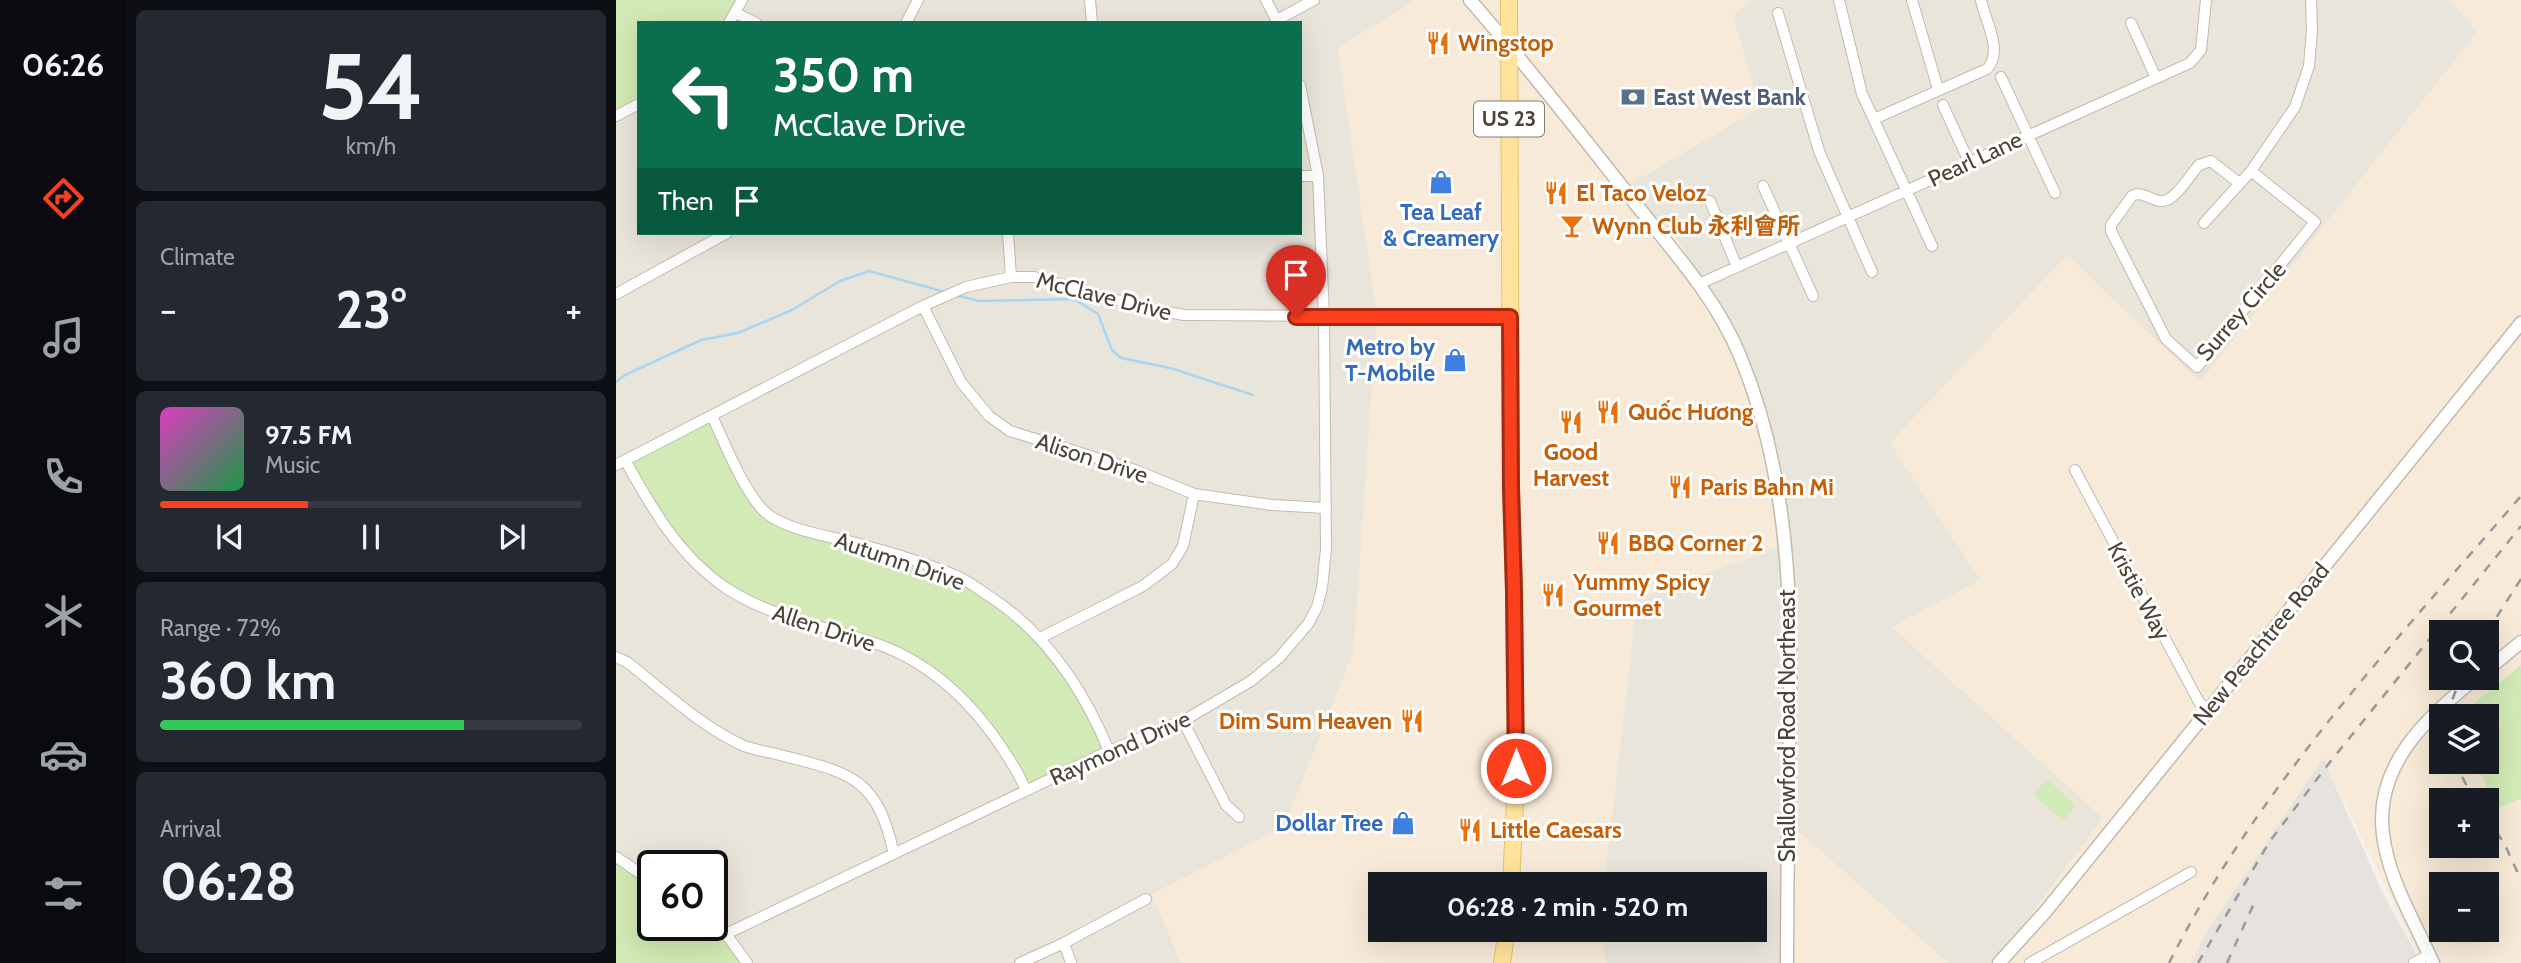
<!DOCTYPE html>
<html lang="en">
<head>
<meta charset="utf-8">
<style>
  :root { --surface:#171b24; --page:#242831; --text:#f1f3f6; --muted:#9ea1a6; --line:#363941; --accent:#fc3f1d }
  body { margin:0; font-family:Cabin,"Noto Sans SC",sans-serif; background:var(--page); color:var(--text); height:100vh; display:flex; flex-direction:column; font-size:26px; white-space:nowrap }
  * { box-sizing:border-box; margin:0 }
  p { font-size:23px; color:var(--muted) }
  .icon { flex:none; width:38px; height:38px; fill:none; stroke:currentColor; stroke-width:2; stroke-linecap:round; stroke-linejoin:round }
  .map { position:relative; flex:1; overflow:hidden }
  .drawer { display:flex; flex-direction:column; gap:10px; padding:10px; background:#0d0f14; width:490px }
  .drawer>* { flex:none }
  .top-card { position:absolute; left:21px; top:21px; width:665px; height:214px; border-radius:0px; box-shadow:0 7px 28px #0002; background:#0b6e4f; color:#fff; overflow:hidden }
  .fabs { position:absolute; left:1813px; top:620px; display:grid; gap:14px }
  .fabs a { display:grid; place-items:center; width:70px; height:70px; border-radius:0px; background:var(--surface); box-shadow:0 7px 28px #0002; font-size:35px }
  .speed { position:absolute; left:21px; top:850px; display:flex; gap:14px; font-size:35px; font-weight:700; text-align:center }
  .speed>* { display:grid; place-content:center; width:91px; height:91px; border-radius:50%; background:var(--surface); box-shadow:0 7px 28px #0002; line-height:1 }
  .speed .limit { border:4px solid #111; border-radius:10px; background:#fff; color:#111 }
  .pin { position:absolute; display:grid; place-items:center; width:60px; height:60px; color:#fff; margin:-72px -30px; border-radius:50% 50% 50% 0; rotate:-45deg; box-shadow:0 0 7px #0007 }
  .pin .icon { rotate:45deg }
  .me { position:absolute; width:77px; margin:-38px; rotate:0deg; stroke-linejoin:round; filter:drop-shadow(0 0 5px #0008) }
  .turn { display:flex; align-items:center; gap:24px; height:147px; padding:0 21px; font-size:32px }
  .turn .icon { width:91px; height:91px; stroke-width:2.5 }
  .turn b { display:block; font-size:49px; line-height:60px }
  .then { display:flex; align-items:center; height:66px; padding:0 21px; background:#0003; gap:14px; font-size:26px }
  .big { font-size:52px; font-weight:700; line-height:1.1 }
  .drawer .widget { flex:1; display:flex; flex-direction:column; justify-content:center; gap:10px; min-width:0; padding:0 24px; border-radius:10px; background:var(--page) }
  .drawer .dial { align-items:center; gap:0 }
  .dial b { font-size:91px; line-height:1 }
  .song { display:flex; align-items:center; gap:21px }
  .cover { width:84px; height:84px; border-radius:10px; background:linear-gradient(135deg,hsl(310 70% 55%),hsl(140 70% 35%)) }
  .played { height:7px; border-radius:4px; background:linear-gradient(90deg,var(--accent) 35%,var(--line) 35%) }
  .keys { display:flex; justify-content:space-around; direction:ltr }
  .heat { display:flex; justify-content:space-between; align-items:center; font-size:38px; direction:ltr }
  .charge { height:10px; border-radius:5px; background:linear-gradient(90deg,#34c759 72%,var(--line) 0) }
  .trip { position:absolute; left:752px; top:872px; width:399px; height:70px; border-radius:0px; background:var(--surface); box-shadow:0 7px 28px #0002; font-weight:700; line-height:70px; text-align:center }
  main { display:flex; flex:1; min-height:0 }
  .menu { display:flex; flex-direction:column; width:126px; justify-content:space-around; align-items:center; background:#090b0e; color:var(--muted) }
  .menu .icon { width:49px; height:49px }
  .menu .active { color:var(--accent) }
  .menu b { font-size:32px; color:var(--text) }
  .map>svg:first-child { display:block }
  .residential { fill:#eae5da }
  .commercial { fill:#f7ead8; fill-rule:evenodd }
  .industrial { fill:#e6e2dd }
  .green { fill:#d2eab5 }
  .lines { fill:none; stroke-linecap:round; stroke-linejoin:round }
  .stream { stroke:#a9d4f2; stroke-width:2.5 }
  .minor-casing { stroke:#c2bbae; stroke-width:12 }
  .tertiary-casing { stroke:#c2bbae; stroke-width:15 }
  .primary-casing { stroke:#e6c16a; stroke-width:18 }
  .minor { stroke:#fff; stroke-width:10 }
  .tertiary { stroke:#fff; stroke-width:12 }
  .primary { stroke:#ffe39c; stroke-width:16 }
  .rail { stroke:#9a9a9a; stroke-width:2.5; stroke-dasharray:9 9; stroke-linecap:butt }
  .route-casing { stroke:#a42913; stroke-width:18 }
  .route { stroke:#fc3f1d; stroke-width:12 }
  .labels { text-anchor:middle; stroke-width:6; stroke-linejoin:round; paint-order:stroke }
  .shield { fill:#fff; stroke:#817c74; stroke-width:2 }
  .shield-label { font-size:21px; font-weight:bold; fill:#4b4439 }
  .food-label { font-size:23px; font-weight:bold; fill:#c56008; stroke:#fff; text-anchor:start }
  .service-label { font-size:23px; font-weight:bold; fill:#4e5e75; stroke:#fff; text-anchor:start }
  .street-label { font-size:23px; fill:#4b4439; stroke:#fff }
  .shop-label { font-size:23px; font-weight:bold; fill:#366cbe; stroke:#fff; text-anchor:end }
</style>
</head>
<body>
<main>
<nav class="menu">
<b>06:26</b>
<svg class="icon active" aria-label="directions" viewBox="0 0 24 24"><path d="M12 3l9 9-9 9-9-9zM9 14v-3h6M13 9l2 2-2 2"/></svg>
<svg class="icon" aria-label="music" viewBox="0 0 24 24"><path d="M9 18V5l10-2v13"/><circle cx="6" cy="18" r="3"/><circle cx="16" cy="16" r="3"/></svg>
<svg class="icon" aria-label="phone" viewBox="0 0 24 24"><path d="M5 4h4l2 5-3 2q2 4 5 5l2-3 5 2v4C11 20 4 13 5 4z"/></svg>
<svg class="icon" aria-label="climate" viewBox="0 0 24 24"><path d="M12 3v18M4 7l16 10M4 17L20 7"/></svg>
<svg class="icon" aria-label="car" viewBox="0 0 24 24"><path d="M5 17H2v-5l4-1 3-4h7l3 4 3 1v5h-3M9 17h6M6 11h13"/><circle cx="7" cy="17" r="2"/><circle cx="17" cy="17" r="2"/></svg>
<svg class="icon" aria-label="filters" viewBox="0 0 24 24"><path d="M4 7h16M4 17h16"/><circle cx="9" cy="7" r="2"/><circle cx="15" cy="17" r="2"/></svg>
</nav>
<section class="drawer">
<div class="widget dial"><b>54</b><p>km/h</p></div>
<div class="widget"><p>Climate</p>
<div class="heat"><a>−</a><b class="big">23°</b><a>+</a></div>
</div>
<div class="widget">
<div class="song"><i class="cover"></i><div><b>97.5 FM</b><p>Music</p></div></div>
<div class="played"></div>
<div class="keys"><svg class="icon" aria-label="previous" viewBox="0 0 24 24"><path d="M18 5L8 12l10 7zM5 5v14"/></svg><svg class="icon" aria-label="pause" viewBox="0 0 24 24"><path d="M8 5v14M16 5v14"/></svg><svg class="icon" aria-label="next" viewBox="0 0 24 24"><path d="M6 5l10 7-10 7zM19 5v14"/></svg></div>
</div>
<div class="widget"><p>Range · 72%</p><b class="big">360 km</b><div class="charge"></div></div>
<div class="widget"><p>Arrival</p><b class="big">06:28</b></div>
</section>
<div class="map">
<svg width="1905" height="963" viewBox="0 0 1905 963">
  <rect width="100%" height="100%" fill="#f6f3ec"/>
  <path class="residential" d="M123 0H800L722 48 761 314 738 651 668 827 536 894 565 963H126L96 919V866H37V881L0 858V115L23 104V233H684V23H109Z
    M1135 0H1833L1862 31 1584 383 1451 255 1275 443 1365 580 1276 627 1487 818 1379 963H1332L1173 824 1167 963H990L985 929H1139V884H988L1021 599 1007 188 1117 16Z"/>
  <path class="commercial" d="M800 0H1135L1117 16 1144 108 1008 188 1066 245 1129 369 1173 543 1021 599 988 884H765V929H985L990 963H565L536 894 668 827 738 651 761 314 722 48Z
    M1833 0H1905V665L1842 716H1825V761H1859L1881 809 1905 799V963H1806L1707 758 1589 934 1575 963H1379L1487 818 1276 627 1365 580 1274 443 1451 255 1584 382 1862 31ZM1825 632H1871V677H1825ZM1825 800H1871V845H1825ZM1825 884H1871V929H1825Z
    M1173 823 1332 963H1167Z"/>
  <path class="industrial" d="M1707 758 1766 891 1805 963H1575L1589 934Z"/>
  <path class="green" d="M0 0H123L109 23H23V104L0 115Z
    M94 417 136 496 160 519 370 592 431 644 493 751 411 790 371 723 322 676 254 639 128 601 50 529 7 460Z
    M1905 665V799L1881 809 1859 761H1871V716H1842Z
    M1431 779 1460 805 1447 821 1417 795Z
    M0 858 37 881V926H96V919L126 963H0Z"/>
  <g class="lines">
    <path class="stream" d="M339 295 363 301 458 299 482 314 496 350 505 358 554 368 637 395
      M0 382 9 375 85 340 122 333 176 310 224 281 253 271 329 292"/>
    <g class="minor-casing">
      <path id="minor" d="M474 0 476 23
        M650 0 662 23
        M1223 0 1246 94 1316 246
        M1296 0 1322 89
        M120 13 140 23
        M1162 13 1203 151 1256 272
        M661 20 698 0
        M113 23 126 0
        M290 23 302 0
        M1515 23 1540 78
        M1385 77 1439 193
        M1327 105 1353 162
        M0 116 23 104
        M1258 119 1371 69C1388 51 1369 21 1365 0
        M684 176H702
        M1623 183 1595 161 1583 165C1574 175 1565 192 1553 199 1540 207 1529 189 1516 196L1495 225V231L1550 339 1581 367 1699 222 1635 171
        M1147 186 1197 296
        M1094 201 1121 267
        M1588 223 1635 171 1679 107 1693 66 1696 30 1695 0
        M392 233 395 277
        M1083 284 1574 63 1585 50 1590 0
        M0 294 111 233
        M307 306 345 382 373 416 394 431 519 470 578 494 656 505 710 508
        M96 416C108 442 127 489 147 510 165 529 211 536 236 542 272 552 309 562 343 577 352 581 361 588 370 594 429 631 467 688 493 751
        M9 460C36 509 63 556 110 588 153 616 201 625 249 640 311 658 356 701 390 754 398 766 405 778 410 791
        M0 465 307 306 350 287 395 277H418L530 308 568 315 894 317
        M1459 470 1583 702 1592 710
        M424 638 527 586 556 564 567 546 578 494
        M0 657 11 662C48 691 84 726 128 746 139 750 152 752 164 755 235 773 261 777 278 854
        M567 721 610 805 623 817
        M0 857 37 882
        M96 923 110 934 131 963
        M110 934 493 751 567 721 635 681 663 658 692 624 701 607 706 588 710 549 708 317 702 176 684 85
        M448 943 455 963
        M404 963 448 943 530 899
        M1414 963 1575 872
        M1798 963 1813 955"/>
    </g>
    <g class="tertiary-casing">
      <path id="tertiary" d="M854 0C910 64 962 131 1015 198 1054 248 1100 297 1124 356 1179 487 1176 632 1173 771 1172 835 1171 899 1171 963
        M1871 670 1905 642
        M1383 963 1430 911 1905 323
        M1817 963C1799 922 1772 879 1767 834 1758 765 1812 716 1861 677"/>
    </g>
    <g class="primary-casing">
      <path id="primary" d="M893 0 895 487 898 591 900 781 895 884
        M886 963 891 929"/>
    </g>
    <use href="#minor" class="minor"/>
    <use href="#tertiary" class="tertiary"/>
    <use href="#primary" class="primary"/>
    <path class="rail" d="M1871 632 1905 579
      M1830 716 1845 677
      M1838 761 1858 800
      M1871 817 1889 845 1905 880
      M1553 963C1642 787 1777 644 1905 496
      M1582 963 1654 841 1714 762 1905 526
      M1611 963 1640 899"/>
  </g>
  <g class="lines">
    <g class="route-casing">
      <path id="route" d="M680 317H894L895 487 898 591 900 768"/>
    </g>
    <use href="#route" class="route"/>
  </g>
  <defs>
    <g id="restaurant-bare" transform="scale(1.89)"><path d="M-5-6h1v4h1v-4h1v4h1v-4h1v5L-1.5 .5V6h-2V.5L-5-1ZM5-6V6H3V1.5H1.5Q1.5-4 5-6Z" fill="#e8710a" stroke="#fff" stroke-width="2.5" paint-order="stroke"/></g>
    <g id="bank-bare" transform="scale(1.89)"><path d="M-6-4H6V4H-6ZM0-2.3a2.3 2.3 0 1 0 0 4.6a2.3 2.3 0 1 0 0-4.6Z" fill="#5c6f8a" stroke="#fff" stroke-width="2.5" paint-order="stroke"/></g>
    <g id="shop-bare" transform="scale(1.89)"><path d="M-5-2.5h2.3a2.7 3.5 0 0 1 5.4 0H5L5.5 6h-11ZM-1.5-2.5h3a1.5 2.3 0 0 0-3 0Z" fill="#3f7fe0" stroke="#fff" stroke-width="2.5" paint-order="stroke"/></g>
    <g id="bar-bare" transform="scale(1.89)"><path d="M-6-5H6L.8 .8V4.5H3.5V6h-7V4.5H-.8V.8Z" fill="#e8710a" stroke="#fff" stroke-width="2.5" paint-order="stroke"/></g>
  </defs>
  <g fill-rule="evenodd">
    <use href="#restaurant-bare" x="822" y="43"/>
    <use href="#bank-bare" x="1017" y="97"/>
    <use href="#shop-bare" x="825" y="182"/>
    <use href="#restaurant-bare" x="940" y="193"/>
    <use href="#bar-bare" x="956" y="226"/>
    <use href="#shop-bare" x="839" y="360"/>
    <use href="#restaurant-bare" x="992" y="412"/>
    <use href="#restaurant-bare" x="955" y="422"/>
    <use href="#restaurant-bare" x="1064" y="487"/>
    <use href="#restaurant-bare" x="992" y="543"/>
    <use href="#restaurant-bare" x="937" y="595"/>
    <use href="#restaurant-bare" x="796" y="721"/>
    <use href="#shop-bare" x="787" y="823"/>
    <use href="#restaurant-bare" x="854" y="830"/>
  </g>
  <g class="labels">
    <rect class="shield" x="858" y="101.5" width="70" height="35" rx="5"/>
    <g class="shield-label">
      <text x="893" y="126">US 23</text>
    </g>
    <g class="food-label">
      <text x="842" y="51">Wingstop</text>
      <text x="960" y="201">El Taco Veloz</text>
      <text x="976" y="234">Wynn Club 永利會所</text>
      <text x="1012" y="420">Quốc Hương</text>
      <text x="955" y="460" text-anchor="middle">Good<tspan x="955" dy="26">Harvest</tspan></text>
      <text x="1084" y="495">Paris Bahn Mi</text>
      <text x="1012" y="551">BBQ Corner 2</text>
      <text x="957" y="590">Yummy Spicy<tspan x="957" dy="26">Gourmet</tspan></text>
      <text x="776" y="729" text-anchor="end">Dim Sum Heaven</text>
      <text x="874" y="838">Little Caesars</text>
    </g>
    <g class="service-label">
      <text x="1037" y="105">East West Bank</text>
    </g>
    <g class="street-label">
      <text transform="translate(1359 159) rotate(-25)" y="8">Pearl Lane</text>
      <text transform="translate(488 296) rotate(14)" y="8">McClave Drive</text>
      <text transform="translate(1625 311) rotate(-49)" y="8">Surrey Circle</text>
      <text transform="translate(476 458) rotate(18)" y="8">Alison Drive</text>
      <text transform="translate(284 561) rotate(19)" y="8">Autumn Drive</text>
      <text transform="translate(1523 591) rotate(62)" y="8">Kristie Way</text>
      <text transform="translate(208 628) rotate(18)" y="8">Allen Drive</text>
      <text transform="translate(1645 644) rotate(-51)" y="8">New Peachtree Road</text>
      <text transform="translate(1171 726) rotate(-90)" y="8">Shallowford Road Northeast</text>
      <text transform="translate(504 748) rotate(-24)" y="8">Raymond Drive</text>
    </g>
    <g class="shop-label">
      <text x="825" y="220" text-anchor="middle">Tea Leaf<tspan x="825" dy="26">&amp; Creamery</tspan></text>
      <text x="819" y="355">Metro by<tspan x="819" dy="26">T-Mobile</tspan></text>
      <text x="767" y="831">Dollar Tree</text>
    </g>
  </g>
</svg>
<div class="fabs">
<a><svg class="icon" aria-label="search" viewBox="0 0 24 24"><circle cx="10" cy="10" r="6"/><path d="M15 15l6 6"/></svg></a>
<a><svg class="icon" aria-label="layers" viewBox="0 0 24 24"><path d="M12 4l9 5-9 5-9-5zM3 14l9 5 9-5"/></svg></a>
<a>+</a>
<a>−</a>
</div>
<div class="speed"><div class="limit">60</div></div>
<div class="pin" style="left:680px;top:317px;background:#d93025"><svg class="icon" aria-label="arrive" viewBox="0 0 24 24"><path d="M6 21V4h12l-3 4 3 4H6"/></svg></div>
<svg class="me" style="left:900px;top:768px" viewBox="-20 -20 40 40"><circle r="17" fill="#fc3f1d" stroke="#fff" stroke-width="3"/><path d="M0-11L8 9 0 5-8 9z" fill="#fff"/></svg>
<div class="trip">06:28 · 2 min · 520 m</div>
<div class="top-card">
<div class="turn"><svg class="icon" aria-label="left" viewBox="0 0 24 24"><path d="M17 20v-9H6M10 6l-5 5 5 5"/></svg><div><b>350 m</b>McClave Drive</div></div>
<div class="then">Then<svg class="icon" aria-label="arrive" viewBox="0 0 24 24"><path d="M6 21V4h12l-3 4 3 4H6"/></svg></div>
</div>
</div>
</main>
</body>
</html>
